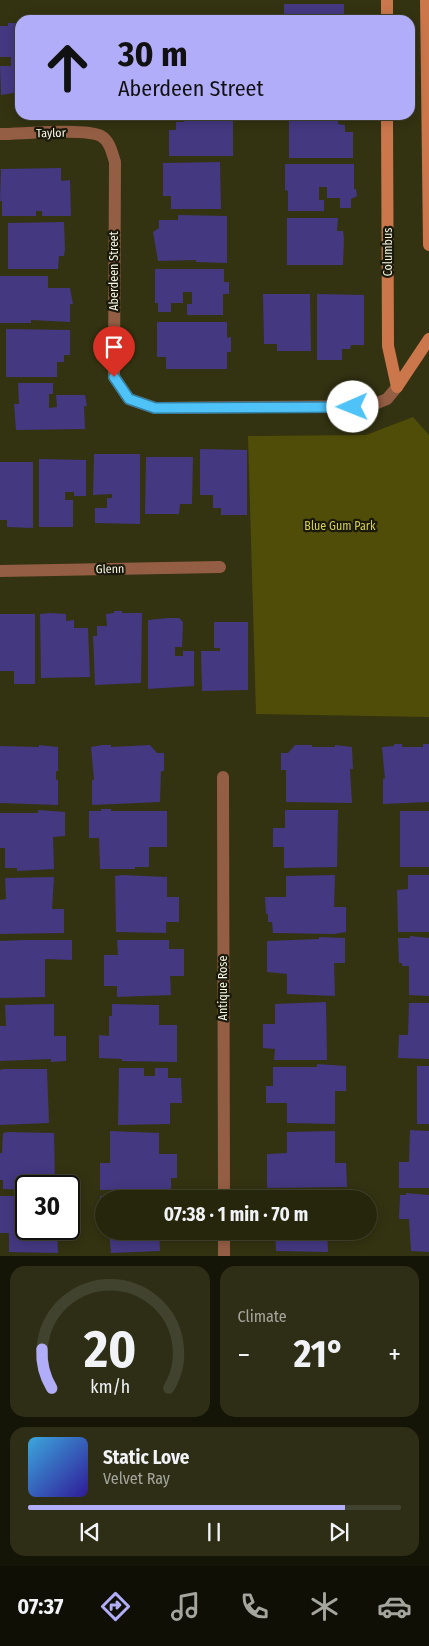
<!DOCTYPE html>
<html lang="en">
<head>
<meta charset="utf-8">
<style>
  :root { --surface:#26260d; --page:#2e2e16; --text:#f1f3f6; --muted:#a4a59d; --line:#42432e; --accent:#b2adf9 }
  body { margin:0; font-family:"Fira Sans Condensed",sans-serif; background:var(--page); color:var(--text); height:100vh; display:flex; flex-direction:column; font-size:19px; white-space:nowrap }
  * { box-sizing:border-box; margin:0 }
  p { font-size:16px; color:var(--muted) }
  .icon { flex:none; width:28px; height:28px; fill:none; stroke:currentColor; stroke-width:2; stroke-linecap:round; stroke-linejoin:round }
  .map { position:relative; height:1256px; overflow:hidden }
  .sheet { display:flex; flex-direction:column; gap:10px; padding:10px; background:#151507; flex:1 }
  .sheet>* { flex:none }
  .banner { position:absolute; left:15px; top:15px; width:400px; height:105px; border-radius:15px; box-shadow:0 2px 12px #0003,0 0 0 1px var(--line); background:#b2adf9; color:#111; overflow:hidden }
  .speed { position:absolute; left:15px; top:1175px; display:flex; gap:10px; font-size:25px; font-weight:700; text-align:center }
  .speed>* { display:grid; place-content:center; width:65px; height:65px; border-radius:50%; background:var(--surface); box-shadow:0 2px 12px #0003,0 0 0 1px var(--line); line-height:1 }
  .speed .limit { border:2px solid #111; border-radius:8px; background:#fff; color:#111 }
  .pin { position:absolute; display:grid; place-items:center; width:42px; height:42px; color:#fff; margin:-51px -21px; border-radius:50% 50% 50% 0; rotate:-45deg; box-shadow:0 0 5px #0007 }
  .pin .icon { rotate:45deg }
  .me { position:absolute; width:55px; margin:-28px; rotate:269deg; stroke-linejoin:round; filter:drop-shadow(0 0 4px #0008) }
  .turn { display:flex; align-items:center; gap:18px; height:105px; padding:0 20px; font-size:22px }
  .turn .icon { width:65px; height:65px; stroke-width:2.5 }
  .turn b { display:block; font-size:35px; line-height:42px }
  .big { font-size:38px; font-weight:700; line-height:1.1 }
  .sheet .card { flex:1; display:flex; flex-direction:column; justify-content:center; gap:8px; min-width:0; padding:0 18px; border-radius:15px; background:var(--page) }
  .sheet .dial { align-items:center; gap:0 }
  .dial svg { height:130px; overflow:visible; fill:none; stroke:var(--line); stroke-width:7; stroke-linecap:round; text-anchor:middle }
  .dial text { fill:var(--text); stroke:none }
  .song { display:flex; align-items:center; gap:15px }
  .cover { width:60px; height:60px; border-radius:8px; background:linear-gradient(135deg,hsl(200 70% 55%),hsl(250 70% 35%)) }
  .played { height:5px; border-radius:2px; background:linear-gradient(90deg,var(--accent) 85%,var(--line) 85%) }
  .keys { display:flex; justify-content:space-around; direction:ltr }
  .heat { display:flex; justify-content:space-between; align-items:center; font-size:28px; direction:ltr }
  .sheet .tiles { flex:1; display:grid; gap:10px; grid-template-columns:1fr 1fr }
  .card:last-child { grid-column:span 2 }
  .trip { position:absolute; left:95px; top:1190px; width:282px; height:50px; border-radius:25px; background:var(--surface); box-shadow:0 2px 12px #0003,0 0 0 1px var(--line); font-weight:700; line-height:50px; text-align:center }
  .menu { display:flex; height:80px; justify-content:space-around; align-items:center; background:#0f0f05; color:var(--muted) }
  .menu .icon { width:35px; height:35px }
  .menu .selected { color:var(--accent) }
  .menu b { font-size:22px; color:var(--text) }
  .map>svg:first-child { display:block }
  .green { fill:#504d08 }
  .building { fill:#443881 }
  .lines { fill:none; stroke-linecap:round; stroke-linejoin:round }
  .street { stroke:#945e44; stroke-width:12 }
  .secondary { stroke:#cb764b; stroke-width:12 }
  .route-casing { stroke:#337fa1; stroke-width:12 }
  .route { stroke:#4fc3f7; stroke-width:9 }
  .labels { text-anchor:middle; stroke-width:4.5; stroke-linejoin:round; paint-order:stroke }
  .street-label { font-size:12px; fill:#f6f6e3; stroke:#1a190b }
  .park-label { font-size:12px; fill:#d4ce4c; stroke:#1a190b }
</style>
</head>
<body>
<div class="map">
<svg width="429" height="1256" viewBox="0 0 429 1256">
  <rect width="100%" height="100%" fill="#333211"/>
  <path class="green" d="M413 417 429 435V717L256 714 248 436 366 435Z"/>
  <path class="building" d="M284 4H344V16H353V20H284Z
    M8 23H20V92L1 95 0 66H11V57H0V26H8Z
    M184 115H233V156H169V130H176V122H184Z
    M289 115H338V124L345 125V132H353V158H289Z
    M220 162 221 209H171V196H163V163Z
    M285 164H354V189H356L357 196 351 199V208H340V198H327V187H319V200H324V211H288V191L285 190Z
    M61 168V181L70 180 71 216H42V211H36V216H2V201H0L1 169Z
    M178 215 227 216V263L196 262V260L158 261 153 232 159 228V220H178Z
    M287 218H338L337 231H343L344 238 343 265H287Z
    M64 222 65 249 64 256H59L58 269H8V223Z
    M155 269H224V282H229V294H223V315H187V304H192V292H183V303H171V312H158V303H155Z
    M0 276H48V288H70L73 304H70V322L31 320V323H0Z
    M263 294H310L311 351H277V344H264Z
    M317 294 364 295V345H351L350 349H342V360H317Z
    M157 322H227V338L231 337V352H227V369H166V357H157Z
    M6 329 70 330V355H64V362H57V377H6Z
    M18 383H53V394H49V408L57 407 56 395H85L87 406H84L85 429 16 430 14 404H19Z
    M200 449 247 450V515H221V508H213V495H200Z
    M94 454H140V524L95 523V508H107V498H112V494L93 495Z
    M146 457H193L192 504H180L179 514H145Z
    M39 459 86 460V496H74V492H65V500H73V527H39Z
    M0 462H33V528L7 527V520H0Z
    M114 611H122V613H142L141 683 95 685 93 636H97V626H107L106 614 114 613Z
    M50 613 66 614V621L74 620V628H88L90 677 41 678 40 614Z
    M0 614H35V684H14V671H0Z
    M168 618H179L183 622 182 647H175V656H183V651H194V686L148 689V620Z
    M214 622H248V690L202 691 201 651H220V648H214Z
    M394 744H402V747H423V744H429V802L383 804V779H385L382 747 394 746Z
    M39 745 58 747V771H56V780H58V805L0 803V746L39 747Z
    M102 745H111V747L150 745 157 753H164V771H161L160 802 92 805V780H94L91 747Z
    M295 745H312V747H335V745L352 747 353 769H350L352 803 286 802V770H281V753H288Z
    M101 809H111V811H167V847H149V867H135V869H100L99 838H89V811H101Z
    M38 810 65 812V836L53 837 54 869 17 871V868H5V848H0V813H38Z
    M285 810H338L337 867 284 868V847H273V828H285Z
    M400 811H429V867H400Z
    M122 875 167 877V897H179V922H166V933L116 932 115 876Z
    M335 875 334 907H346V932L334 934 273 933 272 922H268V914H266L265 897H286V876Z
    M408 875H429V932H398L397 890 408 889Z
    M54 877 52 909H64V933L0 934V900L6 899 5 878Z
    M410 936 429 938V996L409 995V966H402V963H399L398 938H410Z
    M319 937 345 938V963H334L335 996 287 994V974L267 972V941L319 939Z
    M25 940H72V960L45 959V997L0 998V941Z
    M117 940H169V949H184V976H170L171 995 117 997V986H104V955H118Z
    M326 1002 327 1060H274L275 1049 263 1048V1024H275V1004Z
    M409 1003H429V1059L398 1058 399 1035H408Z
    M54 1004V1036H66V1061L51 1062V1059L0 1061V1026H6L5 1005Z
    M112 1004 159 1005V1025H177V1062L122 1061V1059L99 1058V1035L109 1036V1016H112Z
    M317 1064 346 1066V1091H335V1124L287 1123V1103H266V1086H273V1067H317Z
    M417 1066H429V1124H417Z
    M119 1068H144V1076H155V1068H168V1078H181L182 1103H170V1124L118 1125Z
    M3 1069H47L49 1123 0 1125V1070Z
    M410 1130 429 1131V1188H399V1162H409Z
    M110 1131 159 1133V1154H177V1178H171V1189L100 1190V1163H110Z
    M335 1131V1163H346L347 1187 267 1188V1154L287 1153V1132Z
    M8 1132 54 1133 55 1186H26V1190L3 1189V1180H0V1153H2L3 1133Z
    M112 1193H121V1195H177V1199H104V1221H100V1196L112 1195Z
    M406 1193 429 1195V1252L411 1251 409 1219H399L400 1195H406Z
    M327 1194V1199H275V1195Z
    M0 1196H26V1229H57L58 1253 9 1252V1233H0Z
    M109 1231H159L160 1251 111 1253Z
    M275 1231H327L328 1252 276 1251Z"/>
  <g class="lines">
    <path class="street" d="M0 134C22 134 84 128 101 136 110 141 112 153 115 162L114 377 129 399 155 408 370 406 387 399 397 387
      M0 571 220 567
      M223 777 224 1199
      M224 1231V1256"/>
    <path class="secondary" d="M387 0V20
      M426 0 429 245
      M387 115 388 346 397 387
      M397 387 429 339"/>
  </g>
  <g class="lines">
    <g class="route-casing">
      <path id="route" d="M114 377 129 399 155 408 353 407"/>
    </g>
    <use href="#route" class="route"/>
  </g>
  <g class="labels">
    <g class="street-label">
      <text transform="translate(51 133) rotate(-1)" y="4">Taylor</text>
      <text transform="translate(388 252) rotate(-90)" y="4">Columbus</text>
      <text transform="translate(114 271) rotate(-90)" y="4">Aberdeen Street</text>
      <text transform="translate(110 569) rotate(-1)" y="4">Glenn</text>
      <text transform="translate(223 988) rotate(-90)" y="4">Antique Rose</text>
    </g>
    <g class="park-label">
      <text x="340" y="530">Blue Gum Park</text>
    </g>
  </g>
</svg>
<div class="speed"><div class="limit">30</div></div>
<div class="pin" style="left:114px;top:377px;background:#d93025"><svg class="icon" aria-label="arrive" viewBox="0 0 24 24"><path d="M6 21V4h12l-3 4 3 4H6"/></svg></div>
<svg class="me" style="left:353px;top:407px" viewBox="-20 -20 40 40"><circle r="19" fill="#fff"/><path d="M0-13L10 11 0 6-10 11z" fill="#4fc3f7"/></svg>
<div class="trip">07:38 · 1 min · 70 m</div>
<div class="banner">
<div class="turn"><svg class="icon" aria-label="ahead" viewBox="0 0 24 24"><path d="M12 20V5M6 11l6-6 6 6"/></svg><div><b>30 m</b>Aberdeen Street</div></div>
</div>
</div>
<section class="sheet">
<div class="tiles">
<div class="card dial"><svg viewBox="0 0 100 80">
<path d="M14 69A42 42 0 1 1 86 69"/>
<path d="M14 69A42 42 0 0 1 8 45" stroke="#b2adf9"/>
<text x="50" y="56" font-size="32" font-weight="700">20</text>
<text x="50" y="72" font-size="11">km/h</text>
</svg></div>
<div class="card"><p>Climate</p>
<div class="heat"><a>−</a><b class="big">21°</b><a>+</a></div>
</div>
<div class="card">
<div class="song"><i class="cover"></i><div><b>Static Love</b><p>Velvet Ray</p></div></div>
<div class="played"></div>
<div class="keys"><svg class="icon" aria-label="previous" viewBox="0 0 24 24"><path d="M18 5L8 12l10 7zM5 5v14"/></svg><svg class="icon" aria-label="pause" viewBox="0 0 24 24"><path d="M8 5v14M16 5v14"/></svg><svg class="icon" aria-label="next" viewBox="0 0 24 24"><path d="M6 5l10 7-10 7zM19 5v14"/></svg></div>
</div>
</div>
</section>
<nav class="menu">
<b>07:37</b>
<svg class="icon selected" aria-label="directions" viewBox="0 0 24 24"><path d="M12 3l9 9-9 9-9-9zM9 14v-3h6M13 9l2 2-2 2"/></svg>
<svg class="icon" aria-label="music" viewBox="0 0 24 24"><path d="M9 18V5l10-2v13"/><circle cx="6" cy="18" r="3"/><circle cx="16" cy="16" r="3"/></svg>
<svg class="icon" aria-label="phone" viewBox="0 0 24 24"><path d="M5 4h4l2 5-3 2q2 4 5 5l2-3 5 2v4C11 20 4 13 5 4z"/></svg>
<svg class="icon" aria-label="climate" viewBox="0 0 24 24"><path d="M12 3v18M4 7l16 10M4 17L20 7"/></svg>
<svg class="icon" aria-label="car" viewBox="0 0 24 24"><path d="M5 17H2v-5l4-1 3-4h7l3 4 3 1v5h-3M9 17h6M6 11h13"/><circle cx="7" cy="17" r="2"/><circle cx="17" cy="17" r="2"/></svg>
</nav>
</body>
</html>
